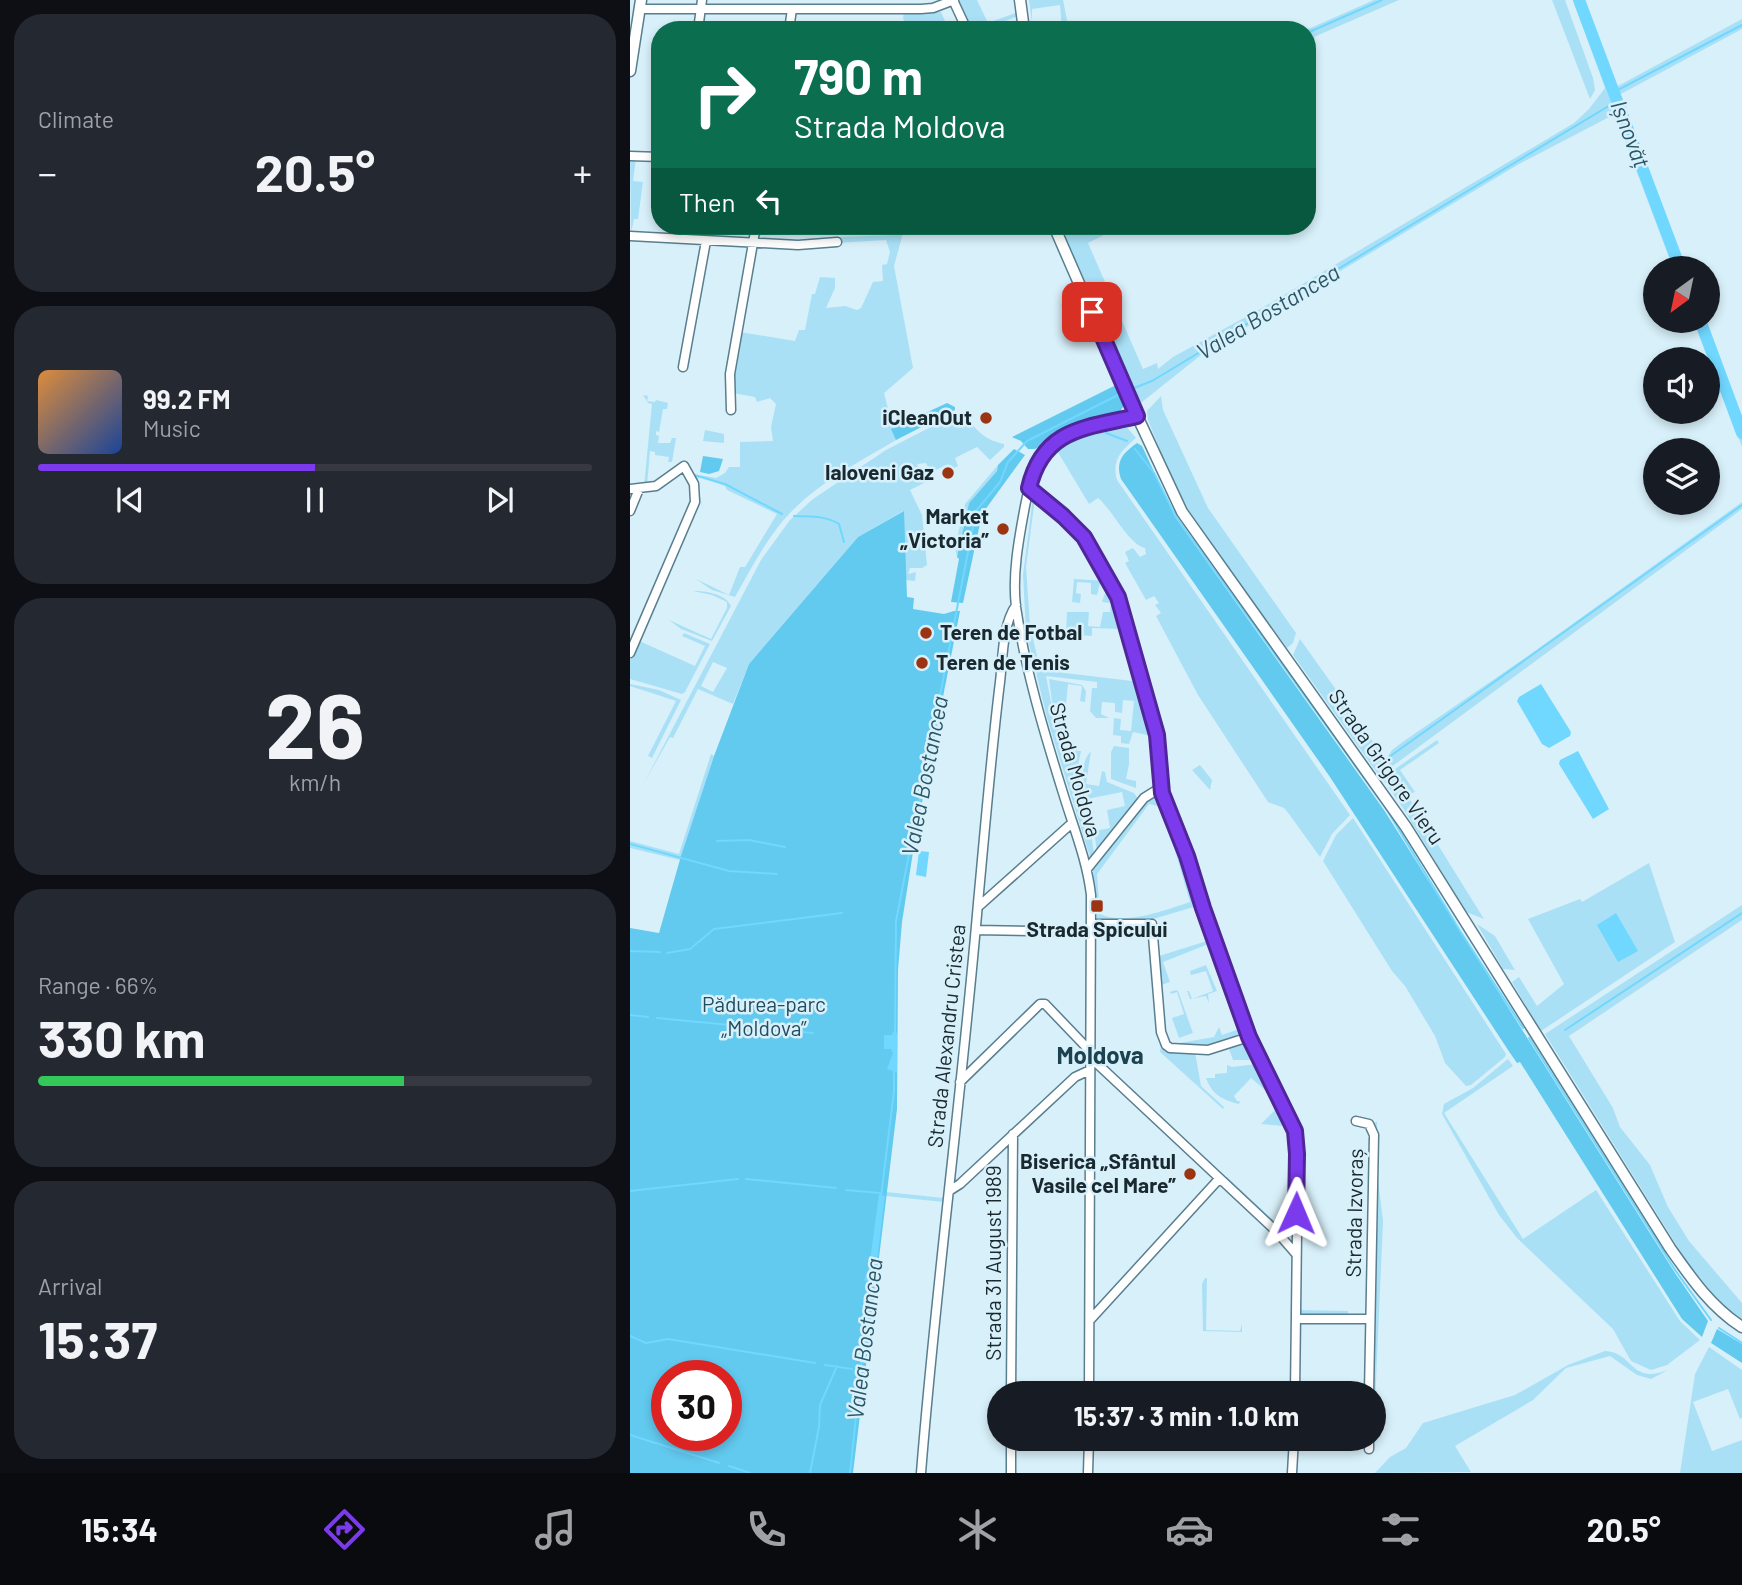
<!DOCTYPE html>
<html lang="en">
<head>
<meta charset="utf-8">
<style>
  :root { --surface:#171b24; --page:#242831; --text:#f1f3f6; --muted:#9ea1a6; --line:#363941; --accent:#7c3aed }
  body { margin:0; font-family:Barlow,sans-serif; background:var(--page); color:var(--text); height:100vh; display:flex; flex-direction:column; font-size:26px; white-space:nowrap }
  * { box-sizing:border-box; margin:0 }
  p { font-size:23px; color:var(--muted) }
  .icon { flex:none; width:38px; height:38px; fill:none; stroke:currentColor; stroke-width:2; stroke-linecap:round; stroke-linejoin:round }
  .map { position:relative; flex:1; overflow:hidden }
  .side { display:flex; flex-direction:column; gap:14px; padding:14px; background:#0d0f14; width:630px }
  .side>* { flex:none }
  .hud { position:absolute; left:21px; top:21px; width:665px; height:214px; border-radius:28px; box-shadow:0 4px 10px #0003; background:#0b6e4f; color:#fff; overflow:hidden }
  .needle { width:46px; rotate:213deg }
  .buttons { position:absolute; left:1013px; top:256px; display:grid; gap:14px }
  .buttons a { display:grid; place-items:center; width:77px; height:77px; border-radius:50%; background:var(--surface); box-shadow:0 4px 10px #0003; font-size:35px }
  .speed { position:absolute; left:21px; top:1360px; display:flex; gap:14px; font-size:35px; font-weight:700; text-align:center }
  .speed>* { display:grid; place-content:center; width:91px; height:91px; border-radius:50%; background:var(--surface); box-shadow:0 4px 10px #0003; line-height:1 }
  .speed .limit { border:10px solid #d22; background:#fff; color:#111 }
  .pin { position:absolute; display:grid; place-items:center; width:60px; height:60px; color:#fff; margin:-30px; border-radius:14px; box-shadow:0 4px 10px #0006 }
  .me { position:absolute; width:77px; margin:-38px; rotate:1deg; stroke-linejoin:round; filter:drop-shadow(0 0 5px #0008) }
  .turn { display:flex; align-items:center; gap:24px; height:147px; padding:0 28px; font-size:32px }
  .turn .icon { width:91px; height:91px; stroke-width:2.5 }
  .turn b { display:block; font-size:49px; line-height:60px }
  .then { display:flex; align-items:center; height:66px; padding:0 28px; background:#0003; gap:14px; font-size:26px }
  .big { font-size:52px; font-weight:700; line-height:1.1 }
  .side .tile { flex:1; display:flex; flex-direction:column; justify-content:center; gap:10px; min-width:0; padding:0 24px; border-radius:28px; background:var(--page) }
  .side .dial { align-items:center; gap:0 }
  .dial b { font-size:91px; line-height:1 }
  .song { display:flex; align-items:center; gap:21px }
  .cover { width:84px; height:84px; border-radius:10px; background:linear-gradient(135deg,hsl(30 70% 55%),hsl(220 70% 35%)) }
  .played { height:7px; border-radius:4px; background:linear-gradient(90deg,var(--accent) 50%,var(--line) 50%) }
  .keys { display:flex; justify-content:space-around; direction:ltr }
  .heat { display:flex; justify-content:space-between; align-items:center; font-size:38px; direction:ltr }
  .charge { height:10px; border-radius:5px; background:linear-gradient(90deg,#34c759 66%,var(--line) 0) }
  .trip { position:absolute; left:357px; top:1381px; width:399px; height:70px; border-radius:35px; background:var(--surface); box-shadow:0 4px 10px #0003; font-weight:700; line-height:70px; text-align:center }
  .tabs { display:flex; height:112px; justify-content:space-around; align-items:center; background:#090b0e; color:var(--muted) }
  .tabs .icon { width:49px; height:49px }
  .tabs .active { color:var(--accent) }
  .tabs b { font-size:32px; color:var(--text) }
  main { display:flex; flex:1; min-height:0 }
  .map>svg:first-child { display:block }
  .green { fill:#aae0f6; fill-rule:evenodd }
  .forest { fill:#62c9ef; fill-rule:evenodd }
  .water { fill:#70d7fe }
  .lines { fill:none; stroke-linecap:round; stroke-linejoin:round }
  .stream { stroke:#70d7fe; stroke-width:2 }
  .river { stroke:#70d7fe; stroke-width:12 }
  .minor-casing { stroke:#597e8e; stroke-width:11 }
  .major-casing { stroke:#597e8e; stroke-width:13 }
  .minor { stroke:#fff; stroke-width:8 }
  .major { stroke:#fff; stroke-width:10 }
  .route-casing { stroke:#51269a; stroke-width:18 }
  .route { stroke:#7c3aed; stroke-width:12 }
  .poi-dot { fill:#9b3412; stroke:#d8f0fa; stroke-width:2.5 }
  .labels { text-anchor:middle; stroke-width:5; stroke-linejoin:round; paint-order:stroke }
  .poi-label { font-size:21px; font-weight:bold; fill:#19292f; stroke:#d8f0fa; text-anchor:end }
  .street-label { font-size:21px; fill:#19292f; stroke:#d8f0fa }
  .park-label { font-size:21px; fill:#214d5e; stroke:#d8f0fa }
  .water-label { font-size:23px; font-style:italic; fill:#2a5667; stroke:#d8f0fa }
  .quarter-label { font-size:24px; font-weight:bold; fill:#1c414f; stroke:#d8f0fa }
</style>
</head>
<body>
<main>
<section class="side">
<div class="tile"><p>Climate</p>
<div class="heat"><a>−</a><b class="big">20.5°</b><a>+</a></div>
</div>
<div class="tile">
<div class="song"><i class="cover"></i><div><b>99.2 FM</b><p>Music</p></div></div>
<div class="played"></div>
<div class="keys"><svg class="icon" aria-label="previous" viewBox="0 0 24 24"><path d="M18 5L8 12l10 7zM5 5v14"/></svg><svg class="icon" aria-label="pause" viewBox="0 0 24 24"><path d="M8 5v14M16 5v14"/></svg><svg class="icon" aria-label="next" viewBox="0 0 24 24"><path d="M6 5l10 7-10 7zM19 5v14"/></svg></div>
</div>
<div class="tile dial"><b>26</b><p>km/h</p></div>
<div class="tile"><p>Range · 66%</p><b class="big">330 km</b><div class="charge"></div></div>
<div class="tile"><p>Arrival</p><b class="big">15:37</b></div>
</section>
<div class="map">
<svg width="1112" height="1473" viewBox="0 0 1112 1473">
  <rect width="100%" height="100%" fill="#d8f0fa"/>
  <path class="green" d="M328 0H347L358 23 388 12V16L352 30H342Z
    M399 0H433L439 30H432L430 5 402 9V22Z
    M744 0H769L677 40 676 30Z
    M922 0H935L963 78 965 90 960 99Z
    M943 0H954L986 87 1112 19V29L989 95 1054 268H1043L985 114 889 164 602 336 571 355 512 402 509 403 503 399 428 226H472L474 235 458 243 513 369 527 363 528 369 543 357 632 308 944 123 959 109 975 88Z
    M274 12H311L319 30H278L273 18Z
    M0 158 6 159 3 181 13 182 8 219H4L1 233Z
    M272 226H275L264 266 283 368 254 393 266 440C224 465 178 488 148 527 131 549 118 574 105 597L82 590 66 579 99 595 110 567H115L147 514 97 490 95 486 69 477 67 482 73 510 63 474 86 478 95 473 99 467H110V442L143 441 141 427 146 404 140 398 127 402 125 397 103 393V375L110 332 165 341 169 330H175L182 294H185L190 277 205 278V288L196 308 215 306 227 310 231 308 243 282 253 281 252 265 257 264 260 252 256 240 208 243V237L268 235Z
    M444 300 455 323 453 324 438 321 431 305Z
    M1063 320H1074L1112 423V447Z
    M13 395 18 396 17 401 25 402 26 400 38 403 37 409H33L29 432 26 431V435L29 436 28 443H40L42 438H46L42 462H38L39 457 25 455V452L20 451 17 486H14L22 404 18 403Z
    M531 396 533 410 578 508 666 633 663 643 657 648 564 521 536 465 518 420 517 411Z
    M324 415C337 416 343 427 353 435 359 440 366 442 374 444V447L360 460 347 447 325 458 328 466 322 469 319 464 303 471 305 477H303L296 463 287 464 296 482 280 490 292 515 297 565 292 568H280L278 574 286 572 285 581 276 580 273 511 228 537 119 664 103 704 68 689 43 738 40 737 14 783 131 560 160 520 183 499 256 450ZM83 662 97 668 83 692 71 686Z
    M495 425 506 438C492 450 481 460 487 480L720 815 702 834 690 857 659 814 654 808 638 802 568 695 526 616 531 613 525 605 529 603 524 596 516 600 495 563 499 561 495 552 503 548 510 557 516 554 515 548C498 544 482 509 468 498L459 504 426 449 442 438Z
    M75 430 94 434V443L73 441Z
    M368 465 367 471 339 503 327 557 325 547 335 504Z
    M403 497 405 498 396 567 400 625 410 670 502 681 490 629 462 628V636L436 634 437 612H459L458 626 470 627 473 612H480L481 603 472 602 478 584 470 583 467 595 461 594V583L447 582 446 593 451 594 450 603 442 602 444 579 478 581 483 591 524 736 525 744H522V736L503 732 499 744 491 743V736L483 735 484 718 491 719 490 730 501 731 504 701 493 700 492 713 485 712V703L472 702 471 714 479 718H466L460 711 462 688H467V682L416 676 424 717 419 679 452 685 456 691 455 702 450 701 452 686 438 684 435 716 430 717 435 742 432 750 451 751 447 770 453 805 449 807 458 840 462 839 464 855 460 857 417 718 396 631 393 575Z
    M1112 502V509L760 768 748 774 663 655 670 639 756 760 762 750 774 741 902 653Z
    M63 591C74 591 95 593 101 606L82 641 51 629 39 620 81 639 97 608V602L82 595Z
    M54 633 80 644 55 692 52 694 0 679V660L7 640 65 666 75 646 52 636Z
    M0 684 29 690 51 700 22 758 18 756 46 701 0 686Z
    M807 740 809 743 770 770 785 792 777 795 854 919 836 912 773 808 752 778Z
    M484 746 499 748V764L496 779 506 781V788L481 779V752Z
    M461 751 456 784 469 786 472 771 475 772 477 782 504 793 508 799 467 852 464 831 480 828 477 810 495 806 492 792 457 799C453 783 449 764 461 751Z
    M81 754 84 756 50 860 0 848V841L49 854Z
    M570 765 582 780 580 790 562 770Z
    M520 795 528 797 550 846 568 904 567 906 513 922 472 921 467 919 463 870ZM519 804 528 806 541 837 560 902C535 910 495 926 470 914L467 874Z
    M723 818 876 1054 875 1057 841 1085 836 1086 815 1063 805 1036 775 986 762 971 693 861 706 835Z
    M1019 863 1045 942 911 1031 882 982 889 977 907 1006 934 984 898 919 950 899 952 902Z
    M1112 905V920L939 1036 983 1108 990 1127 1020 1165 1038 1207 1059 1241 1112 1303V1320L1092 1305 1057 1262 915 1034Z
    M847 924 865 936 885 970 873 969Z
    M580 940 581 943 533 962 540 982 531 985 529 956Z
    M576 965 587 991 578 994 579 1003 576 996 560 999 557 991H559L562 999 583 991 576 971 554 977 561 975 560 971Z
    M595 988H597L612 1030 610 1037 582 1048 538 1045 584 1037 589 1027 592 1035 609 1029Z
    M546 990 548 991 563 1033 549 1038 542 1018 554 1014 547 992 541 994 540 992Z
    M615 1043 620 1045 625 1060H603L599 1049 601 1046Z
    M531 1045 565 1052 571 1086 594 1107 593 1109 530 1052Z
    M878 1059 883 1066 814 1113 893 1239 966 1190 1050 1321 1070 1340 1037 1365 1021 1370 1001 1361 983 1329 887 1238 869 1215 812 1114 814 1104 843 1088Z
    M627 1064 649 1102 621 1078 604 1096 607 1101H610L609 1104C593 1100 582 1095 576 1078H585V1074L597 1073V1065L602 1067Z
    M646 1109 649 1110 656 1123 653 1126 631 1124Z
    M747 1121 748 1180 753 1221 744 1428V1393H741L743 1125Z
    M597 1177 658 1234 661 1232 662 1179 663 1235 657 1236 595 1179Z
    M256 1192 314 1198V1202L255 1196Z
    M575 1278H577L576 1330 610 1331 612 1324V1332L573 1331 572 1284Z
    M670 1310 718 1311V1317L671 1316Z
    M1079 1347 1112 1370V1418L1110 1419 1098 1389 1063 1402 1082 1451 1112 1440V1473H1050L1065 1374Z
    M975 1351C1004 1352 999 1385 1038 1370L1021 1379 1007 1375 980 1356 936 1368 903 1400 825 1446 841 1472 745 1473 760 1457 776 1448 793 1423 885 1395 938 1365Z"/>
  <path class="forest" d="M486 385 495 404 487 416 447 426 405 449H398L391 441 382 437Z
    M317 403 325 407V410L266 440 261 429Z
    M507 443 512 446 545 517 754 810 1045 1273 1078 1321 1072 1337 1052 1319 890 1062 887 1063 878 1050 700 777 491 479C485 461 493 453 507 443Z
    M384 449 395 455 352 514 333 603 321 602 329 559 327 557 339 503 367 471 368 465Z
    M73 456 93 459 89 471 79 474 70 472Z
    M274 511 277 597 284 598 283 609 314 614 324 611H330L286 833 272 922 268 970 267 1109 223 1473H0V928L29 933 51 856 84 756 119 664 228 537ZM37 1376H96V1435H37Z
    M1087 1329 1112 1344V1363L1081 1343Z"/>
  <path class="water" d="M911 684 941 732 940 736 919 748 912 744 887 701 889 697Z
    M948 751 979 809 963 819 929 764 930 760Z
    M289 851 299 852 296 877 286 875Z
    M986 913 1008 951 988 962 967 925Z
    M263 1032 267 1033V1073L257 1069 263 1053 261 1049H254V1035H262Z
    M249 1194 255 1196 244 1285 234 1280 239 1268Z"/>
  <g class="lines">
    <path class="stream" d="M677 33 752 0
      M984 92 1112 25
      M499 390 522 381 987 101
      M476 433 497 441
      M505 449 524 473 546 517 757 810 830 931 893 1028
      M64 475 95 484 152 514
      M164 516C180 517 194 515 209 524L214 542
      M759 757 1112 505
      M87 841 119 840 155 847
      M0 844 99 871 147 874
      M0 951 30 952
      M37 953 60 949 84 929 212 913
      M0 1015 18 1017
      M27 1018 183 1033
      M935 1030 1112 913
      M265 1034 266 921 346 511 370 482 378 462 397 441 494 392
      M899 1038 1045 1270 1081 1320
      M116 1179 206 1188
      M216 1190 250 1193
      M0 1191 108 1179
      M251 1197 264 1091V1071
      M1089 1328 1112 1343
      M0 1336 16 1343 38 1339 185 1363
      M195 1365 222 1369
      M0 1435 89 1463
      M99 1466 120 1473
      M180 1473 189 1427 190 1405 207 1366
      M220 1473 240 1283"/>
    <path class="river" d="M949 0 1050 268
      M1070 320 1112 433"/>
    <g class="minor-casing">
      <path id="minor" d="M323 0 337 30
        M9 9H291L303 8 324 0
        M68 30 72 0
        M159 30 162 9
        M0 156 30 157
        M0 236 168 245 207 242
        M53 367 76 241
        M101 410 100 374 126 226
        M399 488 433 516 454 537 488 597 527 735 532 793 557 856 573 908 619 1037 665 1131 668 1154 665 1393
        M0 489 26 486 54 466 64 484 65 502 0 653
        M0 511 9 489
        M457 869 514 798 530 788
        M348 907 442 823
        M461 924H522L531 1032 536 1045 540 1048 578 1050 619 1037
        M346 930 461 932
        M460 1057 646 1231 666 1254
        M330 1082 410 1004H415L460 1051
        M726 1121 739 1124 744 1135 739 1393
        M319 1191 330 1184 445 1077 460 1070
        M666 1319H740
        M460 1320 589 1179
        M381 1393 383 1134
        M459 1393 461 895C457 860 443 826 433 793 414 732 395 669 386 607 382 574 389 538 395 506 400 483 403 460 422 444 444 426 479 423 507 416
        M739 1449V1438
        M291 1473C306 1283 332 1093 348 903 355 829 361 755 370 682 373 657 372 626 386 605
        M381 1473V1438
        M458 1473 459 1438
        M662 1473 664 1438"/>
    </g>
    <g class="major-casing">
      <path id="major" d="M390 0 394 30
        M0 71 11 0
        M424 226 502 405 552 512 776 827 1040 1248C1061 1278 1081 1307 1112 1327"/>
    </g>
    <use href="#minor" class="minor"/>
    <use href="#major" class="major"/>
  </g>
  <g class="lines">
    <g class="route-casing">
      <path id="route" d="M462 312 507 416C456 428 413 428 399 488L433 516 454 537 488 597 527 735 532 793 557 856 573 908 619 1037 665 1131 667 1154 666 1213"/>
    </g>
    <use href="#route" class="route"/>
  </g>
  <g class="poi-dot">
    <circle cx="356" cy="418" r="7"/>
    <circle cx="318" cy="473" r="7"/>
    <circle cx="373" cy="529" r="7"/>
    <circle cx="296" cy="633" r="7"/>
    <circle cx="292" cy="663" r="7"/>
    <rect x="460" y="899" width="14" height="14" rx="3.5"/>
    <circle cx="560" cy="1174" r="7"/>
  </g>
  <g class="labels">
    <g class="poi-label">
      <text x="342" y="425">iCleanOut</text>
      <text x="304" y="480">Ialoveni Gaz</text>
      <text x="359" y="524">Market<tspan x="359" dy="24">„Victoria”</tspan></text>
      <text x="310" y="640" text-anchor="start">Teren de Fotbal</text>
      <text x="306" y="670" text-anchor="start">Teren de Tenis</text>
      <text x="467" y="937" text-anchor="middle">Strada Spicului</text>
      <text x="546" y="1169">Biserica „Sfântul<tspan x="546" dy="24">Vasile cel Mare”</tspan></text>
    </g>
    <g class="street-label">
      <text transform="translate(756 767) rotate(55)" y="7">Strada Grigore Vieru</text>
      <text transform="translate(445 770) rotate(74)" y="7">Strada Moldova</text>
      <text transform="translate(317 1036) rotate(-84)" y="7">Strada Alexandru Cristea</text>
      <text transform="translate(725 1213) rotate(-89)" y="7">Strada Izvoraș</text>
      <text transform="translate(364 1263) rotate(-90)" y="7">Strada 31 August 1989</text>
    </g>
    <g class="park-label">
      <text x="134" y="1012">Pădurea-parc<tspan x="134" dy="24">„Moldova”</tspan></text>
    </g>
    <g class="water-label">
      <text transform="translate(1000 134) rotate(69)" y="8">Ișnovăț</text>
      <text transform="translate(638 312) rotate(-31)" y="8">Valea Bostancea</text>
      <text transform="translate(295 776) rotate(-79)" y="8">Valea Bostancea</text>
      <text transform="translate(235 1339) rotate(-83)" y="8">Valea Bostancea</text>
    </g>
    <g class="quarter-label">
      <text x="470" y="1064">Moldova</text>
    </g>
  </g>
</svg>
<div class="buttons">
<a><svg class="needle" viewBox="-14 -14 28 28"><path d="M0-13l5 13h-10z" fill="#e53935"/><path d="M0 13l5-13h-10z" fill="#9ea1a6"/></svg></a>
<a><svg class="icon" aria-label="sound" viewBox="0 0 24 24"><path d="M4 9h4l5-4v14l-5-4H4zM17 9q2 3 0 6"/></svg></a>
<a><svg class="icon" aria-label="layers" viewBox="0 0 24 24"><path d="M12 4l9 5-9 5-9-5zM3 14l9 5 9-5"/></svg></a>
</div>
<div class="speed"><div class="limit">30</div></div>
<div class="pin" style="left:462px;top:312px;background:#d93025"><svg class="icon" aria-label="arrive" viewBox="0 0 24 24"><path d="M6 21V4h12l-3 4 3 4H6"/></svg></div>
<svg class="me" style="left:666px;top:1213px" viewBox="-20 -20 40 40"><path d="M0-17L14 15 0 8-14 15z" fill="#7c3aed" stroke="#fff" stroke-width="4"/></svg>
<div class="trip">15:37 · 3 min · 1.0 km</div>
<div class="hud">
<div class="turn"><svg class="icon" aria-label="right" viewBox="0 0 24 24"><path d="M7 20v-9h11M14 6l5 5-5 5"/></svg><div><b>790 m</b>Strada Moldova</div></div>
<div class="then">Then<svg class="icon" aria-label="left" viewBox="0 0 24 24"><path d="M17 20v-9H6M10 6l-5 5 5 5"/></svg></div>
</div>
</div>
</main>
<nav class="tabs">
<b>15:34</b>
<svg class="icon active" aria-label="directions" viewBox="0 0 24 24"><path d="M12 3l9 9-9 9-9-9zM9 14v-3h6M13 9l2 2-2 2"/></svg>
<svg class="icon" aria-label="music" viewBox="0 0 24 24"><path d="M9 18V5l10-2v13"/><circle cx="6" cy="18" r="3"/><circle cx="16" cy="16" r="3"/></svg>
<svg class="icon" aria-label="phone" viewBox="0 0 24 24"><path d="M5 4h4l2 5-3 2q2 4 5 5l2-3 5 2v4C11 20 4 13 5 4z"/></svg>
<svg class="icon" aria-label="climate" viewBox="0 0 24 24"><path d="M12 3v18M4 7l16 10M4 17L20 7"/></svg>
<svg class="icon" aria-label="car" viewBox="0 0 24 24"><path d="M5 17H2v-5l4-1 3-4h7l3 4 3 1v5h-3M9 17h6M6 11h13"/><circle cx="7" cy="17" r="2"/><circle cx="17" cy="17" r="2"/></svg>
<svg class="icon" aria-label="filters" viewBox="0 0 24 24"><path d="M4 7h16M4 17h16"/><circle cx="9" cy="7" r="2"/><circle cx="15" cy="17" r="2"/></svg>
<b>20.5°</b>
</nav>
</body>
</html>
